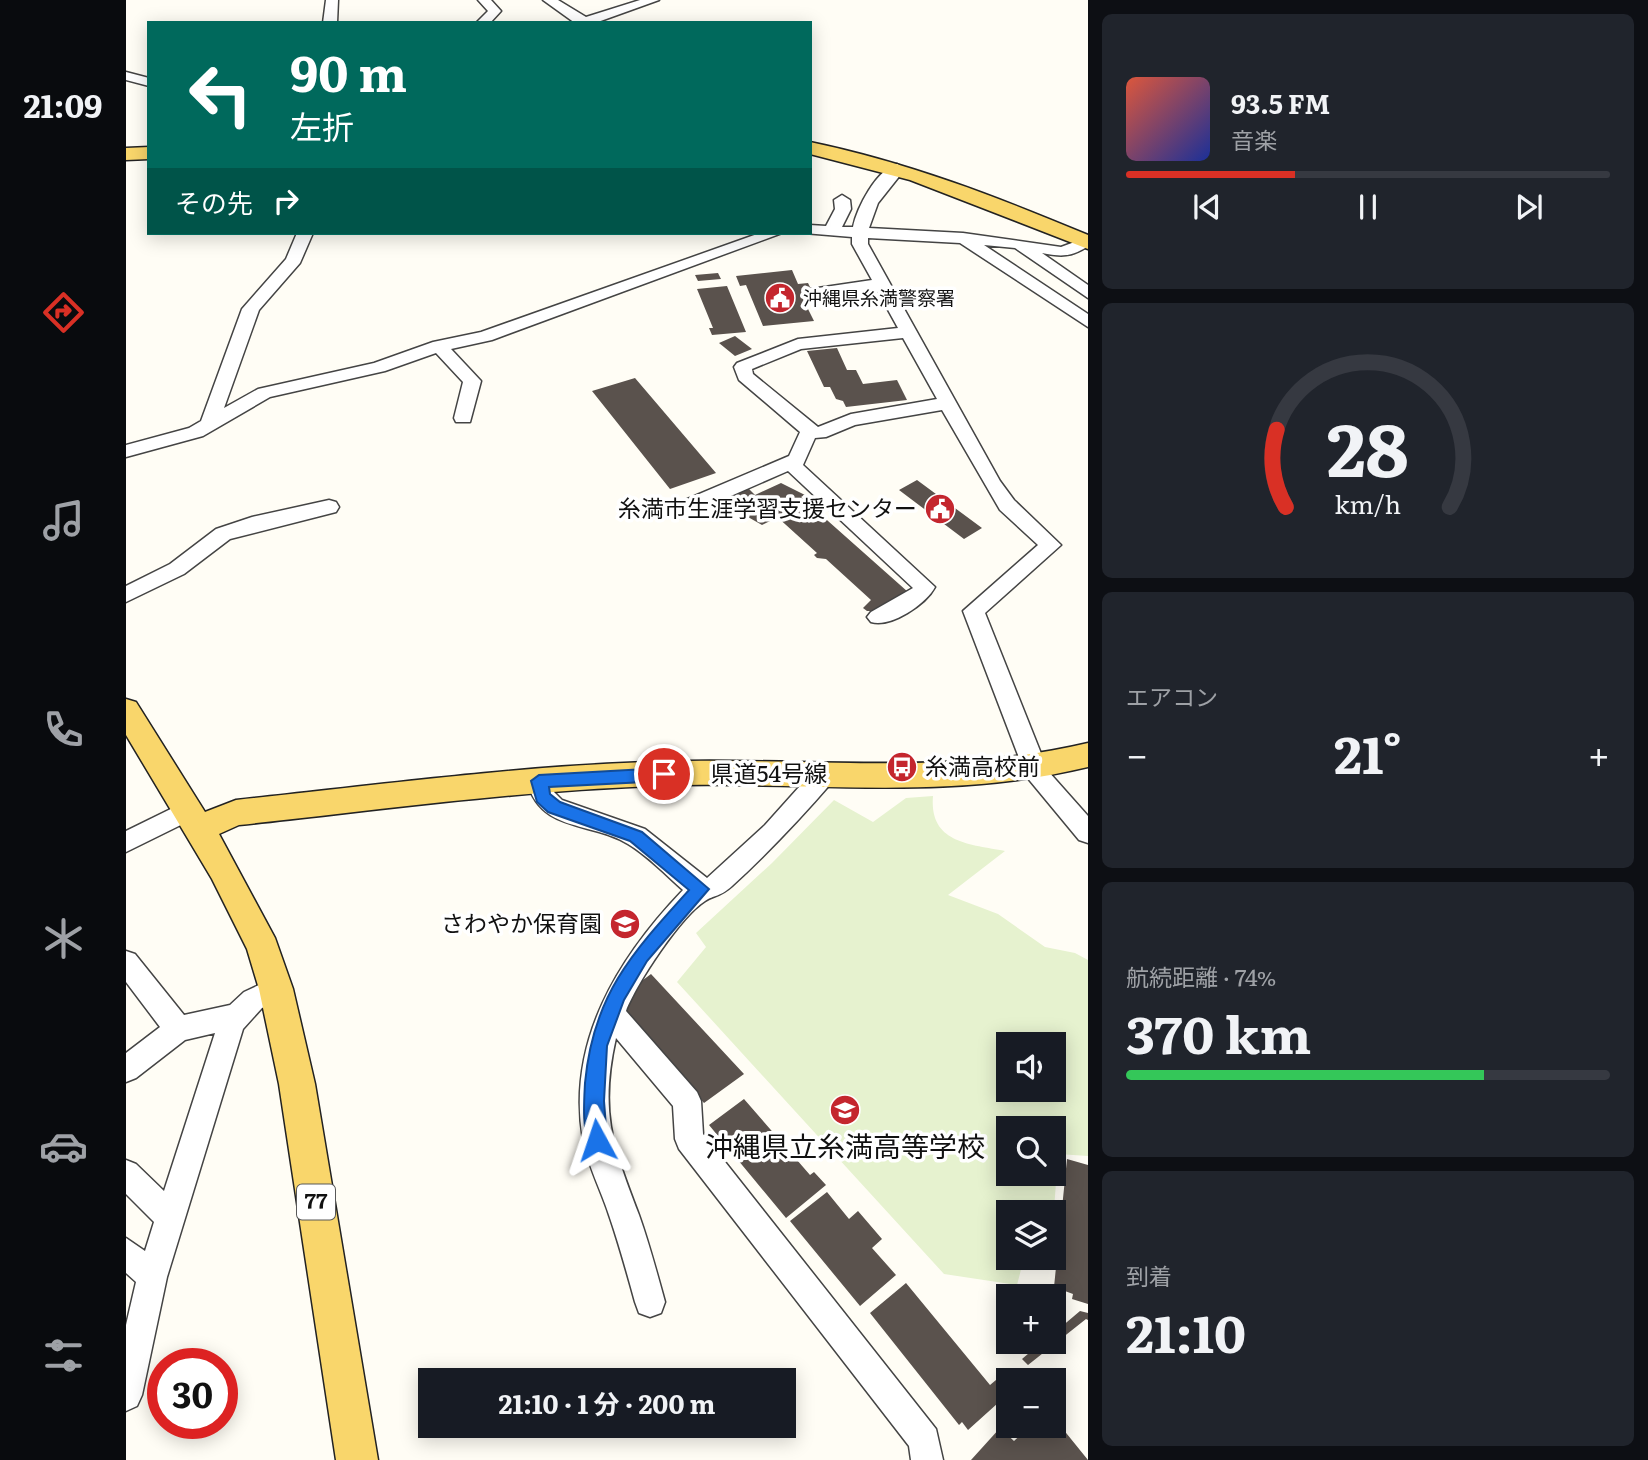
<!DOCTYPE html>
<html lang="ja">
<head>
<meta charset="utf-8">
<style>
  :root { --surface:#171b24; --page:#20242c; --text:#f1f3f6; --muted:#9ea1a6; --line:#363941; --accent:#d93025 }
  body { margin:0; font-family:Literata,"Noto Sans JP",serif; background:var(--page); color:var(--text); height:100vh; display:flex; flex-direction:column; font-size:26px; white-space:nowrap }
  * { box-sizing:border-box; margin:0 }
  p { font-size:23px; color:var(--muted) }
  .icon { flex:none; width:38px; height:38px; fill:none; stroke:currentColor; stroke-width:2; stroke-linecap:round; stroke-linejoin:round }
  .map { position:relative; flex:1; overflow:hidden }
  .details { display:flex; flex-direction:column; gap:14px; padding:14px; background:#0d0f14; width:560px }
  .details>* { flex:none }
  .top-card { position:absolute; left:21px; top:21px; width:665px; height:214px; border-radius:0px; box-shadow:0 4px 18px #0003; background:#00695c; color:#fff; overflow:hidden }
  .fabs { position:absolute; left:870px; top:1032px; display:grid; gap:14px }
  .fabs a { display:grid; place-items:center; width:70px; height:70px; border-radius:0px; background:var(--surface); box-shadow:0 4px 18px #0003; font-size:35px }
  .speed { position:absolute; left:21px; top:1348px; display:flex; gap:14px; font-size:35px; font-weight:700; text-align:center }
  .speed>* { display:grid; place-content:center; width:91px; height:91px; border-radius:50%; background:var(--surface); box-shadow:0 4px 18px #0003; line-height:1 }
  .speed .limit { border:10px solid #d22; background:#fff; color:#111 }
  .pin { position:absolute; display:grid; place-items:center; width:60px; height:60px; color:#fff; margin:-30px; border:4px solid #fff; border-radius:50%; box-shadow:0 2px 7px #0007 }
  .me { position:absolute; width:77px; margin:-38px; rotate:355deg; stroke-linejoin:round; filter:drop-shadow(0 0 5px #0008) }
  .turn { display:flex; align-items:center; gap:24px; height:147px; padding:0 28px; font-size:32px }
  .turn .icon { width:91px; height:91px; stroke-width:2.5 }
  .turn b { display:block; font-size:49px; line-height:60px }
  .then { display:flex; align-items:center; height:66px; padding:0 28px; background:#0003; gap:14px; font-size:26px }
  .big { font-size:52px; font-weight:700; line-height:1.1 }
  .details .tile { flex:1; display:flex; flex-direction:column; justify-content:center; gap:10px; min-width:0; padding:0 24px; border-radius:10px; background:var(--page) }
  .details .dial { align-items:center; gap:0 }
  .dial svg { height:182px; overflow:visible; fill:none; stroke:var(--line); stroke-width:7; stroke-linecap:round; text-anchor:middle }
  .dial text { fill:var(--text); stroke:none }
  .song { display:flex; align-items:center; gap:21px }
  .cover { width:84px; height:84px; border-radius:10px; background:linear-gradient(135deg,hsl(10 70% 55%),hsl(230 70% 35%)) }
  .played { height:7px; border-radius:4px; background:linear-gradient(90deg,var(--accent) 35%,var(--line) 35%) }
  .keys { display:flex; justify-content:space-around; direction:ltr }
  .heat { display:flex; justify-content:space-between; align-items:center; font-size:38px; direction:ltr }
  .charge { height:10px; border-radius:5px; background:linear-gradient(90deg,#34c759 74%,var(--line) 0) }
  .trip { position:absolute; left:292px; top:1368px; width:378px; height:70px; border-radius:0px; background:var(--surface); box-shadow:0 4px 18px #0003; font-weight:700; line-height:70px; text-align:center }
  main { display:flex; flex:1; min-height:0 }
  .dock { display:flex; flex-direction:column; width:126px; justify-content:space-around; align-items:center; background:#090b0e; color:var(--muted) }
  .dock .icon { width:49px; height:49px }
  .dock .active { color:var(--accent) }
  .dock b { font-size:32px; color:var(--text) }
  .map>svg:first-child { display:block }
  .pitch { fill:#e6f2cf; fill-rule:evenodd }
  .building { fill:#5a524d }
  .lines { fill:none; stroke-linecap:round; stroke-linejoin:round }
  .minor-casing { stroke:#444; stroke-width:3 }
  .major-casing { stroke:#222; stroke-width:3 }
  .minor { fill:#fff; fill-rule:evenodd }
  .major { fill:#f9d66b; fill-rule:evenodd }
  .route { fill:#1a73e8; stroke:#114b97; stroke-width:2 }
  .labels { text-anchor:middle; stroke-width:7; stroke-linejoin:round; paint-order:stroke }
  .far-poi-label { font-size:19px; fill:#111; stroke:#fff; text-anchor:start }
  .shield { fill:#fff; stroke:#585858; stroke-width:2 }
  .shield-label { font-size:21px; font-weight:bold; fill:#111 }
  .poi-label { font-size:23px; fill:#111; stroke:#fff; text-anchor:end }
  .street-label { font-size:23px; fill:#111; stroke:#fff }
  .near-poi-label { font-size:28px; fill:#111; stroke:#fff }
</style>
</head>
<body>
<main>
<nav class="dock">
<b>21:09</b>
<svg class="icon active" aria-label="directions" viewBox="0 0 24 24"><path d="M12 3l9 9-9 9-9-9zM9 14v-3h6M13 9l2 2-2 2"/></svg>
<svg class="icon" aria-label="music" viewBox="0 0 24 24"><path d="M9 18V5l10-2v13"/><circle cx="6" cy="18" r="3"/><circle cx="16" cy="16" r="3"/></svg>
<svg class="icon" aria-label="phone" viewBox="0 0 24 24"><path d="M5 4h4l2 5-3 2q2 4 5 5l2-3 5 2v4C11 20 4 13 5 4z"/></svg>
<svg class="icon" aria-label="climate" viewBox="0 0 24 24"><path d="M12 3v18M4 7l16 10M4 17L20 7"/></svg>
<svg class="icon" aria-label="car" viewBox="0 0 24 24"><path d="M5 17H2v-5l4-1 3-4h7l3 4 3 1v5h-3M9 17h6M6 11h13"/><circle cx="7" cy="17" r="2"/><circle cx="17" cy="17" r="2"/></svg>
<svg class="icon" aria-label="filters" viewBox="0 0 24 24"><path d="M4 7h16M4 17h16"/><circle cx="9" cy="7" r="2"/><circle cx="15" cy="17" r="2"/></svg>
</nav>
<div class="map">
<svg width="962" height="1460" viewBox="0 0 962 1460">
  <rect width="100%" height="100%" fill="#fffdf5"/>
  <path class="pitch" d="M807 796C803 843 843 844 879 851L822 895 872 914 919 947 949 953 962 960V1156L932 1154 928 1210 913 1206V1213H882V1258H898L891 1285 818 1274 551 982 580 947 570 933 646 863 708 800 747 822 780 798ZM882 1045H928V1090H882ZM882 1129H928V1174H882Z"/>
  <path class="building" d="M666 270 672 284 682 283 689 297 677 299 688 321 637 326 620 285 614 286 610 276Z
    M592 273 595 279 572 281 569 275Z
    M601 286 620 332 586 335 583 328H587L571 289Z
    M609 336 626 349 609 356 593 343Z
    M711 348 721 370H730L737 384 771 380 781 400 720 407 717 401 710 399 704 387H698L681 351Z
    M509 378 590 473 544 489 466 391Z
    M791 480 856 528 838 539 773 490Z
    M655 483 679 495 675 497 782 592 747 611H741L737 608 745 600 700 559 691 558 688 555 691 553 649 515 646 516 648 519 636 525 622 517 624 516 603 496 621 487 629 495Z
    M525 974 618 1074 578 1103 494 1007 505 989Z
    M618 1099 684 1175 688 1172 700 1185 660 1218 583 1125Z
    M941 1159 962 1165V1304L946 1299 947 1294 928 1287Z
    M701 1192 723 1219 732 1211 756 1239 746 1248 770 1275 734 1306 664 1221Z
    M780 1283 864 1385 870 1380 882 1394 842 1430 836 1422 833 1425 744 1313Z
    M954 1311 962 1313V1320L960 1319 902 1365 896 1359 916 1342H928V1333Z
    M928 1418 962 1460H845L874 1428 888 1441 904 1426H928Z"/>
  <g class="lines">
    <g class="minor-casing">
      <path id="minor" d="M200 0H212L211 23H197Z
        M352 0H365L375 11 364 23H350L362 11Z
        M417 0H432L460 17 514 0H533L469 23H449Z
        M0 72 23 78V86L0 80Z
        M771 164 779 169 752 203 743 228 837 233 935 247 962 237V246C946 257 935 257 916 253L962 285V298L889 248 858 245 962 314V327L834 243 742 238V244L874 481 888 500 935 545 859 613 922 771 962 816V843L953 840 900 776 837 611 912 545 874 510 816 410 729 425 700 437 689 438 677 465 809 587C800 604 765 628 745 622L741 617 745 612 787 588 662 471 559 516 552 518 542 511 545 506 663 456 674 432 613 380 608 367 611 363 672 339 772 328 751 290 685 297 683 293 685 289 746 280 726 244V237L678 233H684V225L700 226 709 209 708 200 716 195 724 200 725 209 716 227H727C731 208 750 170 771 164ZM777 338 811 399 725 414 692 427 627 374 626 369 675 349Z
        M171 233H187L174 263 133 310 98 408 132 389 248 363 307 342 355 332 634 233H656L366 340 325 349 355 381 344 422H330L328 418 337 382 310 353 259 371 144 397 77 436 0 457V445L63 428 75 421 116 309 160 259Z
        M203 500 210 502 213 507 210 512 104 539 58 574 0 602V586L44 564 90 529 126 517Z
        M699 765 707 767 711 774 707 781C675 818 642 853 606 886 594 897 588 895 579 901 554 917 511 983 500 1011L571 1092 575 1101 577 1134 810 1429 817 1460H785L783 1446 553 1149 549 1139 547 1106 490 1038C473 1113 487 1146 513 1215 523 1243 531 1273 539 1302L535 1313 524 1317 513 1313 509 1302C501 1273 493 1244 483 1215 475 1190 462 1166 457 1140 440 1042 492 958 557 890 540 875 522 856 502 844 465 821 414 833 401 781L405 774 413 772 421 774 428 792 436 800 519 829 581 878 639 825 691 767Z
        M63 800 71 803 75 810 71 817 0 852V831Z
        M0 951 9 954 58 1015 104 1005 118 992 150 977 159 981 163 989 159 997 136 1008 117 1029 41 1277 16 1395 11 1406 0 1411V1325L10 1282 0 1273V1238L19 1251 28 1222 0 1194V1160L10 1164 38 1191 89 1033 59 1040 10 1078 0 1082V1053L34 1027 0 982Z"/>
    </g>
    <g class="major-casing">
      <path id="major" d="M684 142C781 162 871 197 962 235V249L784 180 684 154Z
        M23 147V159L0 160V148Z
        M0 699 10 702 79 812 110 800C260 784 411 763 562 761 699 759 827 775 962 743V767C825 800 700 783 561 785 411 788 262 809 113 825L93 834 149 938 167 989 189 1084 252 1460H210L153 1084 133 989 121 949 86 879 0 735Z"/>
    </g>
    <use href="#minor" class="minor"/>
    <use href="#major" class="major"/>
  </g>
  <path class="route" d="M538 768 546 774 538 781 423 787 424 794 434 802 516 832 583 889 521 961 498 1000 481 1046 478 1101 481 1140 478 1147 471 1149 464 1147C456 1128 458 1103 459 1083 467 995 506 953 563 890L504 841 422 812 411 802 405 781 413 775Z"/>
  <defs>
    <g id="civic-disc" transform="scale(1.575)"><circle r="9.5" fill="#c4262e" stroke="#fff"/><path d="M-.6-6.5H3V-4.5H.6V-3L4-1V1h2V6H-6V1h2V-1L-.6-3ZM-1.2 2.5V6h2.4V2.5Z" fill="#fff"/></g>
    <g id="bus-disc" transform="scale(1.575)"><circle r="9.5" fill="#c4262e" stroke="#fff"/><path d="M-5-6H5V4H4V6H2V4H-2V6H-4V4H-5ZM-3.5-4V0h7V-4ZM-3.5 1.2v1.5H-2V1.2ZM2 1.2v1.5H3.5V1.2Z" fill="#fff"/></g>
    <g id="school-disc" transform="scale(1.575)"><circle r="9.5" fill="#c4262e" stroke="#fff"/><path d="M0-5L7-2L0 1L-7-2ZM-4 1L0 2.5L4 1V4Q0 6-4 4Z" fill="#fff"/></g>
  </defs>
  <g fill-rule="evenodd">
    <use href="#civic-disc" x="654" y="298"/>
    <use href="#civic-disc" x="814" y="509"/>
    <use href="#bus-disc" x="776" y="767"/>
    <use href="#school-disc" x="499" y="924"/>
    <use href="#school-disc" x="719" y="1110"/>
  </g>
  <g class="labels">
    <g class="far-poi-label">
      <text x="677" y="305">沖縄県糸満警察署</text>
    </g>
    <rect class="shield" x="171" y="1184.5" width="38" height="35" rx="5"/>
    <g class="shield-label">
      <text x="190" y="1209">77</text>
    </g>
    <g class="poi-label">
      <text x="791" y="517">糸満市生涯学習支援センター</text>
      <text x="799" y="775" text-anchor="start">糸満高校前</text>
      <text x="476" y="932">さわやか保育園</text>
    </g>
    <g class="street-label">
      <text x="643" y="782">県道54号線</text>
    </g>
    <g class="near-poi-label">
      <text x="719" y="1157">沖縄県立糸満高等学校</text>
    </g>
  </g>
</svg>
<div class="fabs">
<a><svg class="icon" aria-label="sound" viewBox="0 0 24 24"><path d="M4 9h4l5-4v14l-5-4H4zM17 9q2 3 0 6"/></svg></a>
<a><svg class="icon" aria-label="search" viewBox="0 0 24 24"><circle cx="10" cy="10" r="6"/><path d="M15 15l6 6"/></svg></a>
<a><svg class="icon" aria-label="layers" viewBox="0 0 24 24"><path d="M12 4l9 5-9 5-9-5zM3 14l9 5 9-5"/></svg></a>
<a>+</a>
<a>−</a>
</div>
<div class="speed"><div class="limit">30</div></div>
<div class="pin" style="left:538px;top:774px;background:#d93025"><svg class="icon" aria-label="arrive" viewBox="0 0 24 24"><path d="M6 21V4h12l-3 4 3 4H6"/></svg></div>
<svg class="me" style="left:471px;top:1140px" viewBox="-20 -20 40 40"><path d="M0-17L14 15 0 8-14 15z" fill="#1a73e8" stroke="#fff" stroke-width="4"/></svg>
<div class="trip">21:10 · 1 分 · 200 m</div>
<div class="top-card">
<div class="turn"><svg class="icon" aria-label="left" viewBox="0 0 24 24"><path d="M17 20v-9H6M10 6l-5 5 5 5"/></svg><div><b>90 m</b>左折</div></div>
<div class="then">その先<svg class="icon" aria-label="right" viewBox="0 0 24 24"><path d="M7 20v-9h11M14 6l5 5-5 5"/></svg></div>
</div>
</div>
<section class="details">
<div class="tile">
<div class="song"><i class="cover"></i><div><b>93.5 FM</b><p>音楽</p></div></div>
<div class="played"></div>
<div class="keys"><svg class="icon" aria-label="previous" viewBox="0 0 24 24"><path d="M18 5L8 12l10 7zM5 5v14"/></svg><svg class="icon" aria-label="pause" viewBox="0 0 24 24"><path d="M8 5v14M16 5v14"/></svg><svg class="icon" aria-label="next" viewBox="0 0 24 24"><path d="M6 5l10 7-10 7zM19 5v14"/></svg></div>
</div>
<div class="tile dial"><svg viewBox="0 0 100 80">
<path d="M14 69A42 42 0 1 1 86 69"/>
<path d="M14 69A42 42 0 0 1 10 35" stroke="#d93025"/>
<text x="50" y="56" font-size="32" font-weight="700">28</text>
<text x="50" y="72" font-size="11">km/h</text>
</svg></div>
<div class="tile"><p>エアコン</p>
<div class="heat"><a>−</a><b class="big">21°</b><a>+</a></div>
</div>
<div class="tile"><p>航続距離 · 74%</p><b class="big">370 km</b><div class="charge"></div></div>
<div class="tile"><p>到着</p><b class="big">21:10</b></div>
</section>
</main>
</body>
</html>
